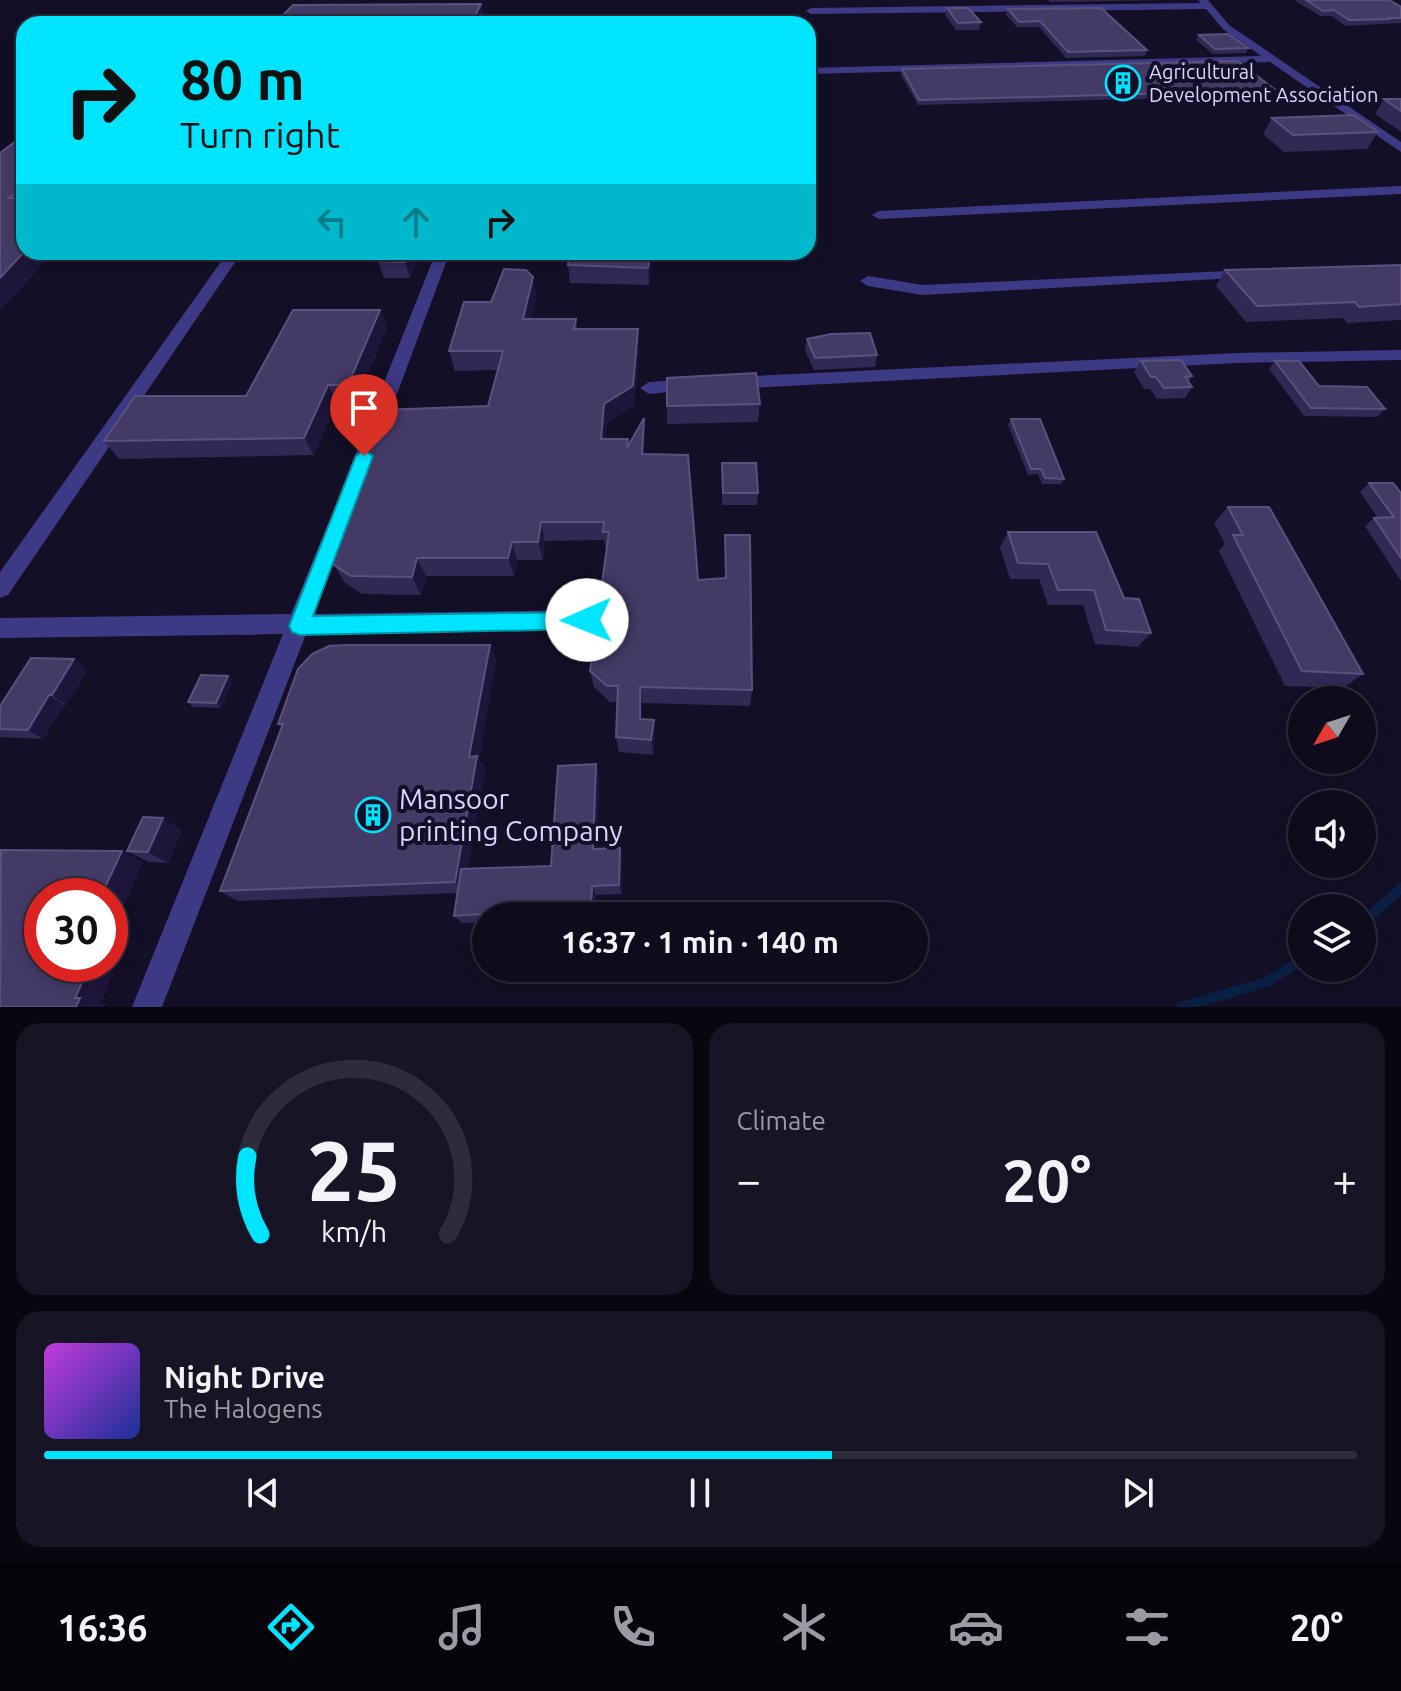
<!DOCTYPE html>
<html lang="en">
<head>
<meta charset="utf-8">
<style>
  :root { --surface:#0e0b1c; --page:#171425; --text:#f1f3f6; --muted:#9b9ba3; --line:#2e2b3b; --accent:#00e5ff }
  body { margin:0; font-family:Ubuntu,sans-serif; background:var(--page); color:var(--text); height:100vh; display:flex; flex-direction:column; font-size:30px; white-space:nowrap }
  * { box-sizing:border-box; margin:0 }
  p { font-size:26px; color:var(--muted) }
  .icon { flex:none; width:44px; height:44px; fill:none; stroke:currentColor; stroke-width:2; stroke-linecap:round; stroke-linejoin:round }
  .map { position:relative; height:1007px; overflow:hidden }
  .details { display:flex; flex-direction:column; gap:16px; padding:16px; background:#08060f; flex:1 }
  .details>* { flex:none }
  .guide { position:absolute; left:16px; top:16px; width:800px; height:244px; border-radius:24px; box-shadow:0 4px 12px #0003,0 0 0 2px var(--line); background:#00e5ff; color:#111; overflow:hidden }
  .needle { width:52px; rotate:231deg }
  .fabs { position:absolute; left:1288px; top:686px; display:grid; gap:16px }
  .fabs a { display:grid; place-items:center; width:88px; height:88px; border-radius:50%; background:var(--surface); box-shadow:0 4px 12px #0003,0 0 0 2px var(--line); font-size:40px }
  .speed { position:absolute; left:24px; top:878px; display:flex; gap:16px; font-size:40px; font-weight:700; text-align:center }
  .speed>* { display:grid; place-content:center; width:104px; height:104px; border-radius:50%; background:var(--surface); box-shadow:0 4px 12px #0003,0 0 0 2px var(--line); line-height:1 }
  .speed .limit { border:12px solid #d22; background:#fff; color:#111 }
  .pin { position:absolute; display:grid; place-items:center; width:68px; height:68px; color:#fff; margin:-82px -34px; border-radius:50% 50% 50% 0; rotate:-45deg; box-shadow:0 0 8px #0007 }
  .pin .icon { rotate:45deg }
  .me { position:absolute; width:88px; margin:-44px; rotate:269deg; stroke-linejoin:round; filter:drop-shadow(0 0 6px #0008) }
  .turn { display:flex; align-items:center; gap:28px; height:168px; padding:0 32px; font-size:36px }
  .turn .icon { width:104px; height:104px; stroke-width:2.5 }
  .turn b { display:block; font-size:56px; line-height:68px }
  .lanes { display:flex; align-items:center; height:76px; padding:0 32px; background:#0003; justify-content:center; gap:40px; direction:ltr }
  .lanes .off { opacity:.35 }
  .big { font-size:60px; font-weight:600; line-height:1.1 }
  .details .tile { flex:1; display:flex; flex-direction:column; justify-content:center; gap:12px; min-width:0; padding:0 28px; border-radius:24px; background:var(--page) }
  .details .dial { align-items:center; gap:0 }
  .dial svg { height:208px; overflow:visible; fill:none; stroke:var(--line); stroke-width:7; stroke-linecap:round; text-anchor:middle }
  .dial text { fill:var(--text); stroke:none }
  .song { display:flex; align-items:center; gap:24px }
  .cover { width:96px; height:96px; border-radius:12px; background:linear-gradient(135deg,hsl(290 70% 55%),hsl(230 70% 35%)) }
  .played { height:8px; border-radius:4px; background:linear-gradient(90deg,var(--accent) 60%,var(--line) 60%) }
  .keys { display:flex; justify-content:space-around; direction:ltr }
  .heat { display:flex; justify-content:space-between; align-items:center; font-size:44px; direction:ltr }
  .details .tiles { flex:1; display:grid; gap:16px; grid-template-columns:1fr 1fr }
  .tile:last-child { grid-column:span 2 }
  .trip { position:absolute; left:472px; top:902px; width:456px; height:80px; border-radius:40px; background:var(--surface); box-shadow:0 4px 12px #0003,0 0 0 2px var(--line); font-weight:600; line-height:80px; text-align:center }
  .dock { display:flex; height:128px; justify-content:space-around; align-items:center; background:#06040b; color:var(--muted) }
  .dock .icon { width:56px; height:56px }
  .dock .selected { color:var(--accent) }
  .dock b { font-size:36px; color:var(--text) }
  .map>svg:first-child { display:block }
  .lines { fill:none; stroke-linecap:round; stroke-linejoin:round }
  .stream { stroke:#0a1f44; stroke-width:10 }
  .minor { fill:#3d3a85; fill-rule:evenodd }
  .wall { fill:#312854 }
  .shaded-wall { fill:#1d163a }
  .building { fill:#433a66; stroke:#5a527e; stroke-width:2 }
  .route { fill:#00e5ff; stroke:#0095a6; stroke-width:2 }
  .labels { text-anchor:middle; stroke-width:8; stroke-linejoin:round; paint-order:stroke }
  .far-poi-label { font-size:20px; fill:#d9d4ff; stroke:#130f26; text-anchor:start }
  .near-poi-label { font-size:28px; fill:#d9d4ff; stroke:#130f26; text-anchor:start }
</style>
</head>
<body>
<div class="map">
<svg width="1401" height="1007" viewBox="0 0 1401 1007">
  <rect width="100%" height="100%" fill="#130f26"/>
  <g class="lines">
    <path class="stream" d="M1362 924 1401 888
      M1181 1007 1266 982 1302 961"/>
    <path class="minor" d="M1198 0H1208L1229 25 1401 142V152L1270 62 808 74V68L1261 56 1223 29 1206 9 811 14 806 11 811 8 1201 3Z
      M1401 186V194L879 219 872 215 879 211Z
      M228 252H242L8 595 0 598V572Z
      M436 252H450L360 493 357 498H343L340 493Z
      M1249 270 1256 274 1254 277 923 295 868 286 860 281 868 276 923 285Z
      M1401 350V360L1237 363 730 389 721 383 730 377 1237 353Z
      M694 379 700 381 703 385 700 389 649 394 640 388 649 382Z
      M337 519 344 521 347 527 314 614 587 610 595 613 598 620 595 627 587 630 306 634 162 1007H132L283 634 0 638V618L291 614 327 527 330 521Z"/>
  </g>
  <path class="wall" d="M1048 0H1168L1050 2Z
    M1294 0H1389L1401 7V23L1346 26 1331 16H1320Z
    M947 8 981 22 979 30H956L945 15Z
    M1008 9 1147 50 1145 56 1066 58 1039 27H1017L1006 15Z
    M1199 35 1248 48 1246 53 1213 54 1196 40Z
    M902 69 1274 89 1271 95 1214 97 918 105 901 75Z
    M1384 99H1401V132L1375 114Z
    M1272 118 1378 132 1367 149 1284 152 1263 134Z
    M422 252 410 278H384L378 261Z
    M652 252 649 285 570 283 568 265Z
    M1401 265V320L1347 323 1343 318 1246 322 1216 286 1225 270Z
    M537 296 531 319H576L577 329 639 349 634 406 607 423 605 439 629 445 644 418 645 437 644 454 698 580 725 578V535L752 690 750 706 642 703V719L654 720 655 735 653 755 619 752 616 737 618 702H610L594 687 590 671 606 550 604 540 545 541 543 560H517L514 576H426L421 595 362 594 345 583 334 565 362 469 488 406 498 370 455 371 449 351 491 302Z
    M380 310 387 328 356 402 337 403 314 455 119 459 104 441 246 396Z
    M807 339 877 355 875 367 814 370 805 350Z
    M1141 361 1192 376 1189 382 1192 387 1185 398 1157 399 1150 389H1144L1134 372Z
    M1275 361 1319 386 1385 409 1377 417 1304 416 1269 369Z
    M760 404 758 422 667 424V406Z
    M1011 419 1064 479 1061 484H1042L1038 474 1028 475 1008 425Z
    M722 463 758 493 757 505H722Z
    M1369 483 1401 493V581L1365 526 1374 518H1378L1360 492Z
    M1228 507 1363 674 1343 688 1285 686 1219 551 1225 544 1214 523Z
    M1008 532 1124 598 1151 633 1138 647 1095 644 1083 605H1048L1039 579H1010L1000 548Z
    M490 645 496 660 479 760 485 769 468 868 551 866 596 764 599 775 597 849 622 857V894L596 895 595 915 486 916V922L462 923 454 916 457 893 238 901 220 891 281 727 278 724Z
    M74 659 88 670 66 705H64L43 739 0 737V706Z
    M228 676 233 681 221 708 193 707 188 702Z
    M182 830 168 863 148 862 127 851Z"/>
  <path class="shaded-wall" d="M481 4 484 21 483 24H471Z
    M24 186V213L9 198Z
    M24 252H54L0 311V278Z
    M409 252H422L410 278 405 262Z
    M650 252H652L649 285 648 268Z
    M533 277 537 296 527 338 523 319Z
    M380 310 387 328 356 402 348 385Z
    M638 329 639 349 634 406 607 423 603 458 601 439 604 404Z
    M328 385 337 403 314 455 304 438Z
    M644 418 645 437 644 473 642 454Z
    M541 522 545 541 543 560 538 542Z
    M512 542 517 560 514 576 508 558Z
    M417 558 426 576 421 595 412 577Z
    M490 645 496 660 479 760 485 769 464 892 455 882 469 757Z
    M74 659 88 670 66 705 52 695Z
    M228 676 233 681 221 708 216 703Z
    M640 687 642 703V734L640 719Z
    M49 695 64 705 43 739 28 730Z
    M654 720 655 735 653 755 651 740Z
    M596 764 599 775 597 858 593 849Z
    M163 818 182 830 168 863 148 852Z
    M620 848 622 857V894L619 885Z
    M122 851 143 862 110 937V896H101Z
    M592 886 596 895 595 915 591 907Z
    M70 964H98L97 967 114 972 101 1003 105 1004 104 1007H76Z"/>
  <path class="building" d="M1306 0H1389L1401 7V18H1388L1390 19 1349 20 1334 10 1323 11Z
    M481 4 471 24H274L293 5Z
    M947 8H968L981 22 958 23Z
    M1101 8 1147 50 1068 52 1040 21 1019 22 1008 9Z
    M565 16 622 17V24H562Z
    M1228 34 1248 48 1215 49 1199 35Z
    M1238 61 1274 89 1217 92 919 100 902 69Z
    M1384 99H1401V111Z
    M1354 115 1378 132 1293 135 1272 118Z
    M24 135V186L9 198H24V252L0 278V153Z
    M382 252H409L405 262 378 261Z
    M570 252H650L648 268 568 265Z
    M1401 265V304L1359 307 1355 302 1257 306 1225 270Z
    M504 269 526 270 533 277 523 319H576L574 329H638L633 386 604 404 601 439H628L627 448 644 418 642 454 688 455 698 580 726 578 725 535H750L752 690 640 687V719L654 720 651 740 616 737 618 686H607L590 671 609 532H603L604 522H541L538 542H512L508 558H417L412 577 351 576 334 565 326 547 356 469H362L380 410 488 406 503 351H449L464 302H491Z
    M293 310H380L348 385H328L304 438 104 441 135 396H246Z
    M870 333 877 355 815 358 807 339 831 334Z
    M1181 360 1192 376 1185 377 1192 387 1164 388 1156 377H1151L1141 361Z
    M1275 361H1299L1319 386 1367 387 1385 409 1311 408Z
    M756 373 760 404 667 406V378Z
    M1011 419H1040L1064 479 1045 478 1041 469H1031Z
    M722 463H756L758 493H723Z
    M1369 483H1393L1401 493V558L1374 518 1394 517Z
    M1228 507H1269L1363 674 1302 671 1233 535H1243Z
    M1008 532H1096L1124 598 1139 599 1151 633 1106 630 1094 590H1058L1048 564 1018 563Z
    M346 645H490L469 757 477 756 455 882 220 891 283 724H278L298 669 312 654 329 646Z
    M31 658 74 659 52 695H49L28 730 0 729V706Z
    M201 675 228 676 216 703 188 702Z
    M596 764 593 849 620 848 619 885 592 886 591 907 454 916 461 869 551 866 558 766Z
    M143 817 163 818 148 852 127 851Z
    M1 850 122 851 101 896H42V964L90 965 75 998H80L76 1007H0Z"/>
  <path class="route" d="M364 450 373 456 313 616 587 612 594 614 597 620 594 627 587 629 300 635 292 632 289 626 356 456Z"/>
  <defs>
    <g id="building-ring" transform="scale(1.8)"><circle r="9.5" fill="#130f26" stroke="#00e5ff" stroke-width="1.5"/><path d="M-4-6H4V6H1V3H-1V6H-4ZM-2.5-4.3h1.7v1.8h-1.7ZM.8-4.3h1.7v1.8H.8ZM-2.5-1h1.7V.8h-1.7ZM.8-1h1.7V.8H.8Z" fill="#00e5ff"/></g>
  </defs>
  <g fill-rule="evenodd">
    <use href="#building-ring" x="1123" y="83"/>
    <use href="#building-ring" x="373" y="815"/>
  </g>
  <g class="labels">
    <g class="far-poi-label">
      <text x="1149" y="79">Agricultural<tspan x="1149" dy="23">Development Association</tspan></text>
    </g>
    <g class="near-poi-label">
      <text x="399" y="809">Mansoor<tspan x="399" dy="32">printing Company</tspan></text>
    </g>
  </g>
</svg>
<div class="fabs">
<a><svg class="needle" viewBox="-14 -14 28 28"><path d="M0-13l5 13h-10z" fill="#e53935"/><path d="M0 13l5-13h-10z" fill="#9b9ba3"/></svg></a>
<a><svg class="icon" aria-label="sound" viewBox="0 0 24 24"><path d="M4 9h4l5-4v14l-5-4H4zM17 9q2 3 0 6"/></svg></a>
<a><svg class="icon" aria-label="layers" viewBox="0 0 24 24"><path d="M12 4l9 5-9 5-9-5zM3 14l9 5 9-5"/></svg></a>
</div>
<div class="speed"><div class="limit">30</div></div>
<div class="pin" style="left:364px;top:456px;background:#d93025"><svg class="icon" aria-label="arrive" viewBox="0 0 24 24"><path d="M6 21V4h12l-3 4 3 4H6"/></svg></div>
<svg class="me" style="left:587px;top:620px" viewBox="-20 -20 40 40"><circle r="19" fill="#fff"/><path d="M0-13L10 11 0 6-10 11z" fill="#00e5ff"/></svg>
<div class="trip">16:37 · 1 min · 140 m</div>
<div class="guide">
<div class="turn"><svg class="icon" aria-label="right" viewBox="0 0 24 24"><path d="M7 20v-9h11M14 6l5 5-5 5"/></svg><div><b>80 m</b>Turn right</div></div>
<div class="lanes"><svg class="icon off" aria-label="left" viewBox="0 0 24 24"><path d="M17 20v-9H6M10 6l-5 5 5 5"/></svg><svg class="icon off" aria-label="ahead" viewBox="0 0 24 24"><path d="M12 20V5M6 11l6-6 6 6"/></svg><svg class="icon" aria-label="right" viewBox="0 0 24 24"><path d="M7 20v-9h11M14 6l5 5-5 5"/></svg></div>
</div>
</div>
<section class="details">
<div class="tiles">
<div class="tile dial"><svg viewBox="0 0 100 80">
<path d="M14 69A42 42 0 1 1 86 69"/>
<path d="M14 69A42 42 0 0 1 9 39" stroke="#00e5ff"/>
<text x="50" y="56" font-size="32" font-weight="700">25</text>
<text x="50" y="72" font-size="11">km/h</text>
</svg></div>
<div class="tile"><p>Climate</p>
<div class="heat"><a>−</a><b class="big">20°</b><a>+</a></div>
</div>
<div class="tile">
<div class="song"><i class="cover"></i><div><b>Night Drive</b><p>The Halogens</p></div></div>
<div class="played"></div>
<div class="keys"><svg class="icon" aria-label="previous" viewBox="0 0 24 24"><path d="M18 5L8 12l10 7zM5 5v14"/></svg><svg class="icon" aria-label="pause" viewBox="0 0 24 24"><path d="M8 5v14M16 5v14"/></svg><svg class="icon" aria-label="next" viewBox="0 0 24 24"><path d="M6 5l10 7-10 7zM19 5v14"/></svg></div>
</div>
</div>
</section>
<nav class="dock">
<b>16:36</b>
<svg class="icon selected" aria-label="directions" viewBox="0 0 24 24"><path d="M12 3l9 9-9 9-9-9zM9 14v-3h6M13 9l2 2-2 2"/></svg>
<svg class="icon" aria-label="music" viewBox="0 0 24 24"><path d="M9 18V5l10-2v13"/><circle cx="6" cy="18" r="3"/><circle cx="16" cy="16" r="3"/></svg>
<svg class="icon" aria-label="phone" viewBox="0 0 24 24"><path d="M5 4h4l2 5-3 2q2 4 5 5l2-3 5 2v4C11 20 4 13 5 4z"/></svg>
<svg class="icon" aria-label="climate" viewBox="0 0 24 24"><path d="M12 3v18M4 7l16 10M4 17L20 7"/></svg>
<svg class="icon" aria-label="car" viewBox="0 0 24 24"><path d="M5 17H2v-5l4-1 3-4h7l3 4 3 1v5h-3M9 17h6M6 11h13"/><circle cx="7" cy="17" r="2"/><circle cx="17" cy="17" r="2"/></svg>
<svg class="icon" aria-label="filters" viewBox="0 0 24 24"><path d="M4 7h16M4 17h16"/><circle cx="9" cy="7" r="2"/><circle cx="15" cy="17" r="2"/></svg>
<b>20°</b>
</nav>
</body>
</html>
